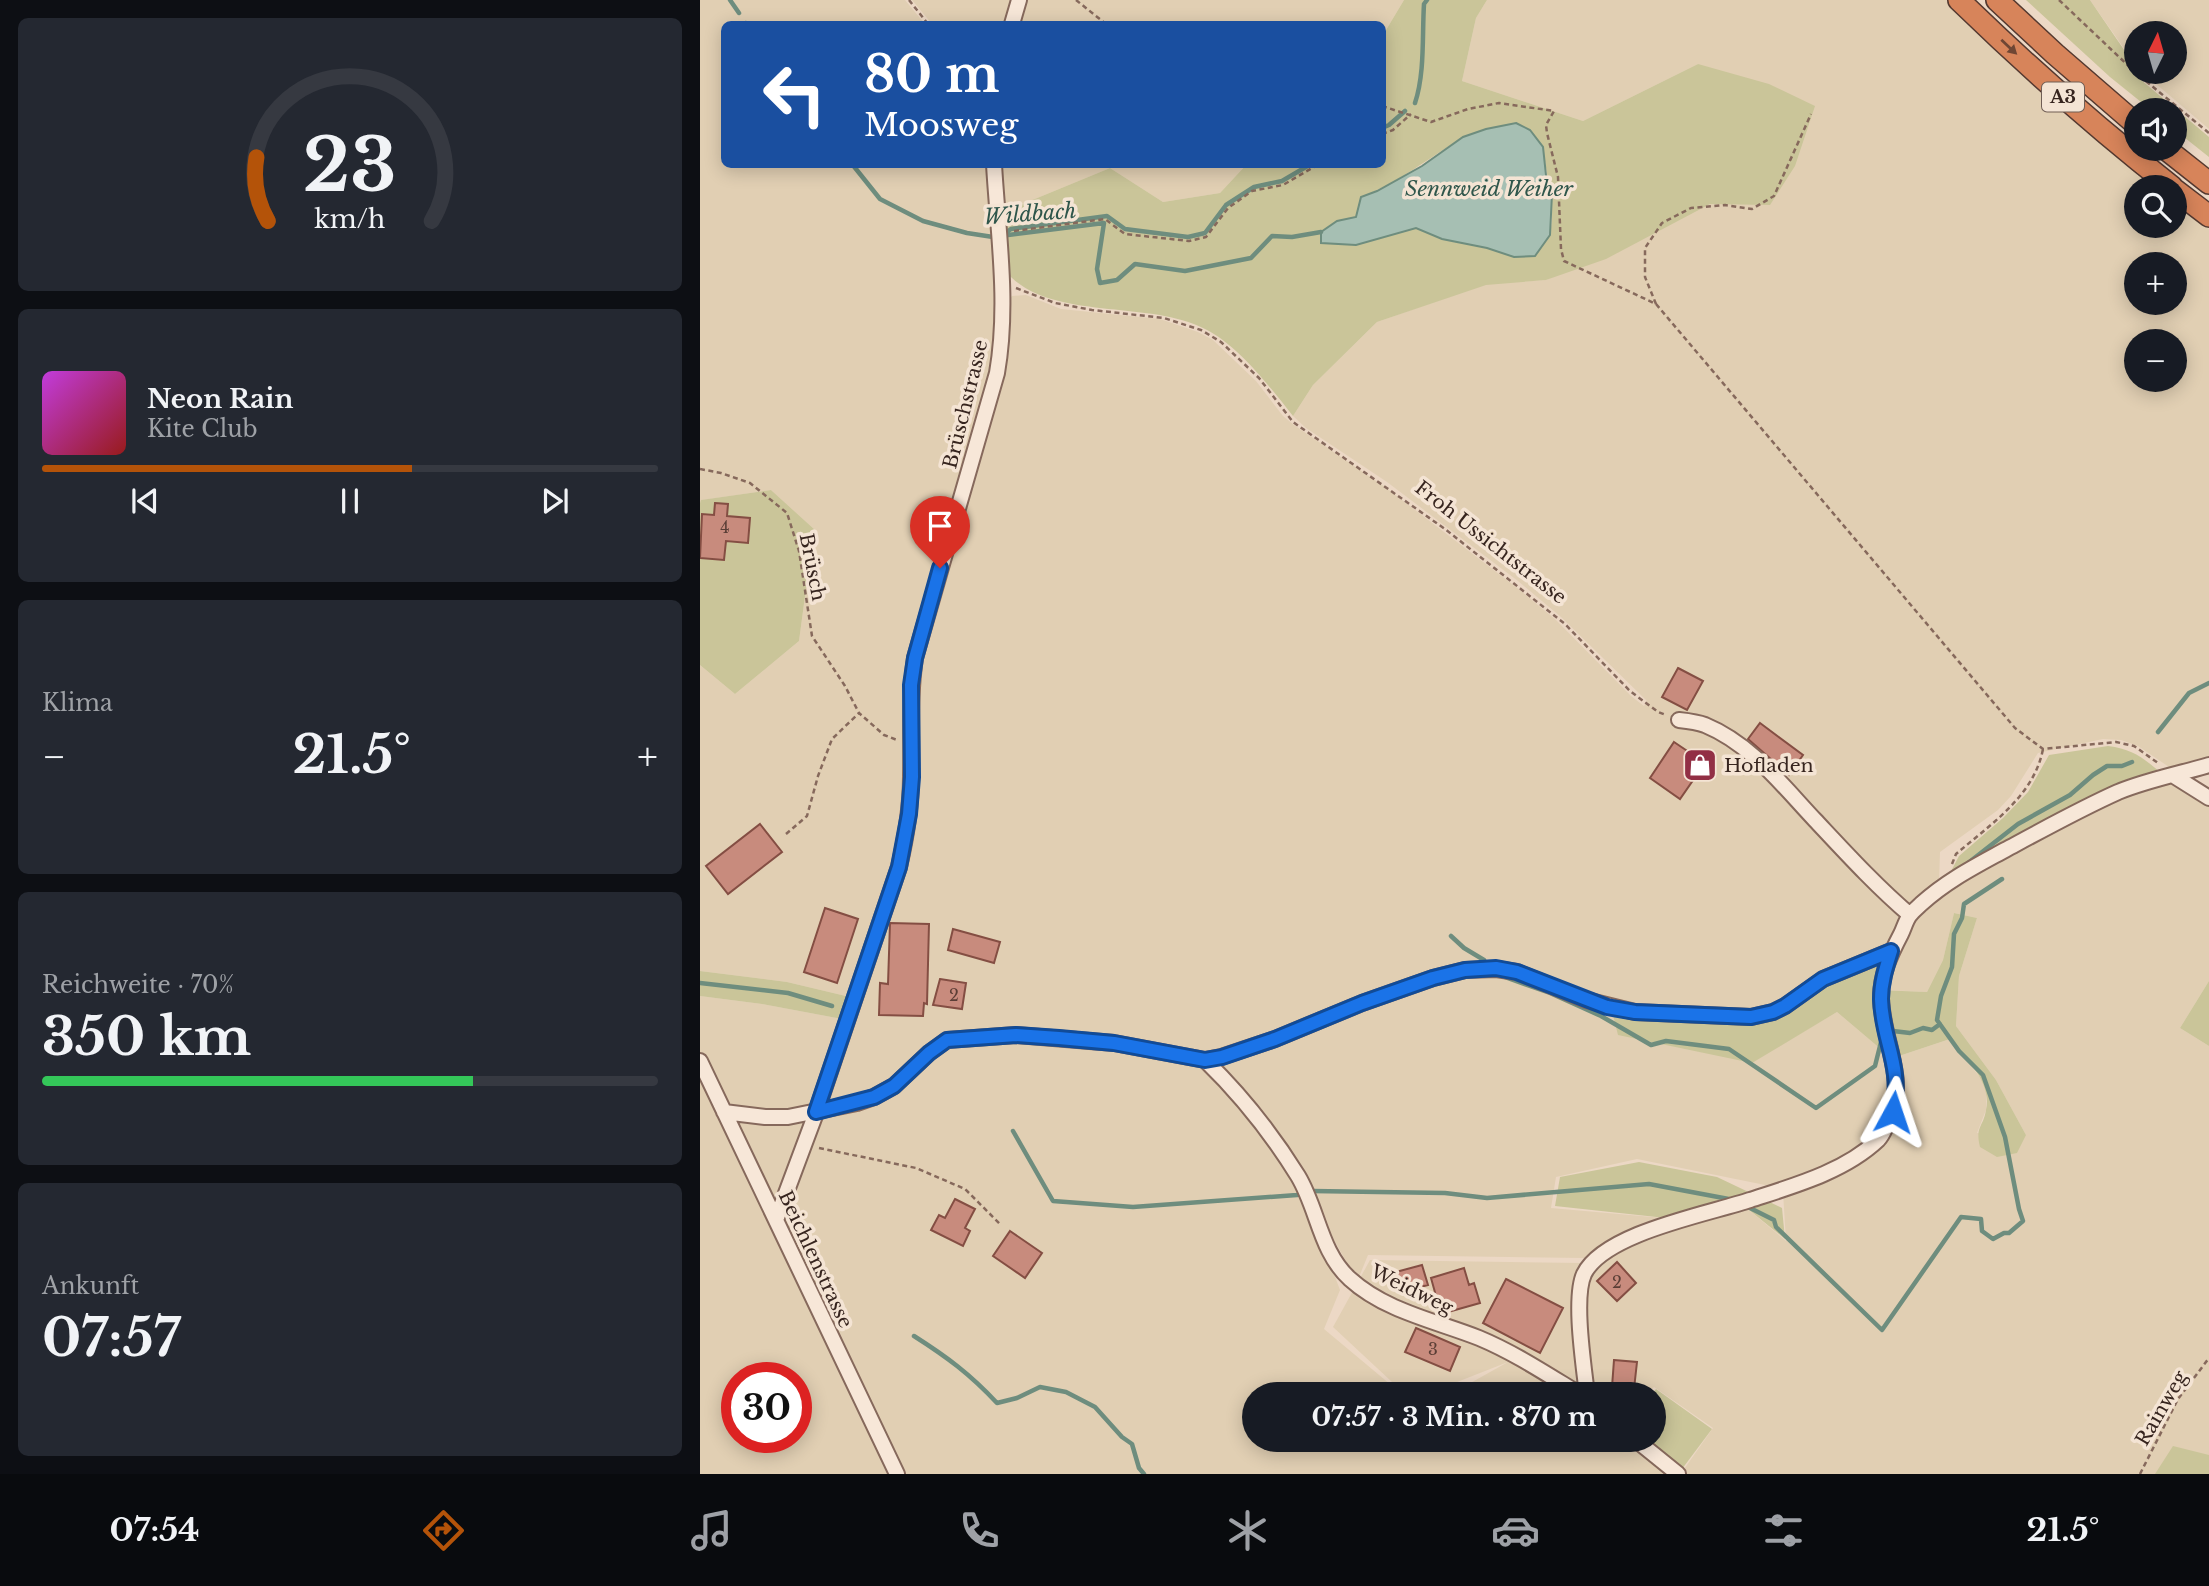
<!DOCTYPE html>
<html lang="de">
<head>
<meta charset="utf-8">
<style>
  :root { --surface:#171b24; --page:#242831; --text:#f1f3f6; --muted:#9ea1a6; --line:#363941; --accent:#b45309 }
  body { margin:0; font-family:"Libre Baskerville",serif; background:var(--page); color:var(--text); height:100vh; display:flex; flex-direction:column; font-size:26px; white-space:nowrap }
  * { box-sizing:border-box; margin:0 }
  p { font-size:23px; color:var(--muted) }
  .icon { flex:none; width:38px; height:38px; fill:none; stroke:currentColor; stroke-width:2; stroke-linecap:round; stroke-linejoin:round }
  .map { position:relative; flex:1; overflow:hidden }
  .side { display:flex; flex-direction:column; gap:18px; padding:18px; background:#0d0f14; width:700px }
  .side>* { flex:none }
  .hud { position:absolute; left:21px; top:21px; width:665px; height:147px; border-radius:10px; box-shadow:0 4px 18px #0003; background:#1a4fa0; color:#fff; overflow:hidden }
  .needle { width:46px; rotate:5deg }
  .buttons { position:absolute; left:1424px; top:21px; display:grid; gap:14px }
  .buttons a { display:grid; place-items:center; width:63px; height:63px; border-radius:50%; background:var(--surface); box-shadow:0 4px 18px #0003; font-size:35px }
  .speed { position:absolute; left:21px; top:1362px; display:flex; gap:14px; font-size:35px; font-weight:700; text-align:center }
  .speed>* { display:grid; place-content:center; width:91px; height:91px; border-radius:50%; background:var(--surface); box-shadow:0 4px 18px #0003; line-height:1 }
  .speed .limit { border:10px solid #d22; background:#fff; color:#111 }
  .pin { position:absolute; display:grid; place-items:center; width:60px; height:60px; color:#fff; margin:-72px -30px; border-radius:50% 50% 50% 0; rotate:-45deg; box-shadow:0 0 7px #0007 }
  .pin .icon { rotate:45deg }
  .me { position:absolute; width:77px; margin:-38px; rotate:5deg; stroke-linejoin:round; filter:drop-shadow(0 0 5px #0008) }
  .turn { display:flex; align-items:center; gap:24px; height:147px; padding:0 28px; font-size:32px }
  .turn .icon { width:91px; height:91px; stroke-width:2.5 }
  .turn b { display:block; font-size:49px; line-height:60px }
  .big { font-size:52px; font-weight:800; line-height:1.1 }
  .side .tile { flex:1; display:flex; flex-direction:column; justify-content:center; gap:10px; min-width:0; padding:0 24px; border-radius:10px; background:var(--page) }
  .side .dial { align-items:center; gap:0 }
  .dial svg { height:182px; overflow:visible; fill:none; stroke:var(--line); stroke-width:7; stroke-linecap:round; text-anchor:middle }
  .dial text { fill:var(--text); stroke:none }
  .song { display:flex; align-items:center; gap:21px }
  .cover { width:84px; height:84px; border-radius:10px; background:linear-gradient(135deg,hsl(290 70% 55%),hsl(0 70% 35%)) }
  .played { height:7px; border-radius:4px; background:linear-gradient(90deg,var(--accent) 60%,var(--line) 60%) }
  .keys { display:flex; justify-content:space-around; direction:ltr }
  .heat { display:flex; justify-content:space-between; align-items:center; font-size:38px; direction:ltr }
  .charge { height:10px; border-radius:5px; background:linear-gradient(90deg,#34c759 70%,var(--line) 0) }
  .trip { position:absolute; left:542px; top:1382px; width:424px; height:70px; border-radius:35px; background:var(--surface); box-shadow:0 4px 18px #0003; font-weight:800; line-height:70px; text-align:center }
  .tab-bar { display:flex; height:112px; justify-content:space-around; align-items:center; background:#090b0e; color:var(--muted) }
  .tab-bar .icon { width:49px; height:49px }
  .tab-bar .selected { color:var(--accent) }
  .tab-bar b { font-size:32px; color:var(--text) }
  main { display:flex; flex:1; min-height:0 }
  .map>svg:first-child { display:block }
  .farmland { fill:#e1cfb3; fill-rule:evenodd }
  .green { fill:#cac599; fill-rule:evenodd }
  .water { fill:#a6bfb3; stroke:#6e8d7e; stroke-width:2 }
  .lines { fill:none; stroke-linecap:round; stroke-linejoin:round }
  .stream { stroke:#6e8d7e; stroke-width:4.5 }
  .building { fill:#c88b7d; stroke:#844e43; stroke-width:2 }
  .minor-casing { stroke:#86695c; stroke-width:18 }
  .highway-casing { stroke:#543930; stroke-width:24 }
  .path { stroke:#86695c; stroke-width:2.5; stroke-dasharray:5 3.5; stroke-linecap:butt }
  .minor { stroke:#f7e7d8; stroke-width:14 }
  .highway { stroke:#d7845a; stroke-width:21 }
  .oneway { fill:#6f4634 }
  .route-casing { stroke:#114b97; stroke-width:18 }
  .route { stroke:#1a73e8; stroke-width:12 }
  .labels { text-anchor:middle; stroke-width:7; stroke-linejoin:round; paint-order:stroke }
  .number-label { font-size:16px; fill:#5b3e36 }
  .shield { fill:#f4e4d4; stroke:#705e55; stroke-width:2 }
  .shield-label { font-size:18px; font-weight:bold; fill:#37251f }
  .street-label { font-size:19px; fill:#37251f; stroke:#f4e4d4 }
  .poi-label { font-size:19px; fill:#37251f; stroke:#f4e4d4; text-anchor:start }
  .water-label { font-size:21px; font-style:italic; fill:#2f564b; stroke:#f4e4d4 }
</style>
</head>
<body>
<main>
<section class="side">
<div class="tile dial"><svg viewBox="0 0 100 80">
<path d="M14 69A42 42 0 1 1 86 69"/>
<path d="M14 69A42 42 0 0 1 9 41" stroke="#b45309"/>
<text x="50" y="56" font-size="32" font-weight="700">23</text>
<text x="50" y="72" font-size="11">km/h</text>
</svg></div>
<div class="tile">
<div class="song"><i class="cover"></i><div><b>Neon Rain</b><p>Kite Club</p></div></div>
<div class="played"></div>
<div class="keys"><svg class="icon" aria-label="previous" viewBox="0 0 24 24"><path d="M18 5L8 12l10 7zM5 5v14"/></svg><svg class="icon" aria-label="pause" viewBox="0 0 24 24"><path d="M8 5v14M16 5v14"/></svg><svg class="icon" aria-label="next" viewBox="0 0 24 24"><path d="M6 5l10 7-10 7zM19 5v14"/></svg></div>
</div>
<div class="tile"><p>Klima</p>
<div class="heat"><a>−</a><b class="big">21.5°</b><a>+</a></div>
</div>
<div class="tile"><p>Reichweite · 70%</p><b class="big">350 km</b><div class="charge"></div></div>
<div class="tile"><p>Ankunft</p><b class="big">07:57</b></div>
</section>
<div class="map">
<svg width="1509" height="1474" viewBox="0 0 1509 1474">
  <rect width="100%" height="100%" fill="#ecd8c5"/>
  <path class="farmland" d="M0 0H205L225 24H24V164L291 165 297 349 218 633 205 817 150 997 87 982 0 971V665L35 694 99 641 114 529 71 490 2 500 0 503Z
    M212 0H316L310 24H232Z
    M323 0H704L683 35 682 24H316Z
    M787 0H1247L1352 104 1456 187H1437V226H1475V202L1509 229V761L1472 769 1438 746 1421 740 1403 739 1338 753 1311 796 1298 810 1240 852 1239 882 1210 905 1205 904 1198 913V931L1186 947 1096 996 1060 1012 934 1009 795 965 507 1054 291 1032 223 1054 174 1093 135 1101 130 1100 127 1097 202 870 218 666 308 300 312 296 326 295 361 309 460 319 498 332 513 340 556 381 583 416 594 425 685 487 816 587 855 619 931 696 944 706 947 701 861 617 818 581 687 482 606 428 593 416 613 385 677 322 786 284 846 280 1010 204H1070L998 64 883 121 762 81 776 18ZM1437 264H1475V303H1437ZM1437 341H1475V380H1437Z
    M1390 0H1509V129L1442 72H1475V33H1437V67Z
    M297 165H546L520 193 463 202 410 168 301 213Z
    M1468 782 1509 805V981L1480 1028 1509 1046V1474H984L982 1472 1013 1428 954 1387 947 1395H894L893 1391 880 1384 872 1395H749L808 1362 724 1395H706L633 1327 670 1260 881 1263 961 1230 1043 1205 1086 1241 1083 1192 1191 1131 1196 1057 1250 1039 1286 1085V1110L1277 1133 1326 1135 1296 1080 1256 1026 1259 976 1277 918 1254 913 1243 960 1227 992 1184 990 1186 975 1211 924 1245 888 1411 798Z
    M799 972 1052 1062 1137 1012 1189 1056 1194 1092 1181 1131 1135 1162 1070 1186 937 1159 856 1177 851 1208 975 1219 918 1240 885 1258 668 1255 659 1277 653 1274 612 1200 513 1062 748 977Z
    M0 996 62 1004 142 1019 86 1184 64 1213 189 1474H0ZM37 1377H96V1437H37Z
    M283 1040 377 1042 499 1063 560 1127 607 1202 640 1290 624 1329 703 1395H555V1440H931L973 1474H203L83 1222 84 1211 120 1116 161 1106 242 1048Z"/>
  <path class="green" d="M704 0H787L776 18 762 81 883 121 998 64 1069 84 1115 106 1095 166 1070 205 1010 204 906 259 846 280 786 285 677 322 613 385 593 416C570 387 538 345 505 329 448 299 350 322 306 272L301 213 410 168 463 202 520 193 546 165 682 164 683 35ZM763 137 843 147C845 168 858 219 848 237 845 244 839 250 834 256L814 257 787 248 742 239 716 228 656 245 637 221 656 217 661 197C698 183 729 158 763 137Z
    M1326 0H1390L1433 63 1428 69 1509 137V157L1475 130V110H1451L1410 77Z
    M71 490 114 529 99 641 35 694 0 665V503L1 500Z
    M1408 746C1432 749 1442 757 1460 772L1248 877 1259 856 1303 818 1328 792 1349 755Z
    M1254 913 1277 918 1259 976 1256 1026 1296 1080 1326 1135 1317 1153 1297 1157 1280 1147C1275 1126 1283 1128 1286 1110 1292 1081 1266 1060 1250 1039L1196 1057 1189 1056 1137 1012 1052 1063 918 1035 912 1011 1052 1020 1127 981 1186 956 1178 990 1227 992 1243 960Z
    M0 971 87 982 150 997 142 1019 62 1004 0 996Z
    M1509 981V1046L1480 1028Z
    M939 1162 1017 1177 1082 1208 1085 1239 1043 1205 975 1219 855 1206 860 1177Z
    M956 1389 1012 1429 982 1469 944 1440H954V1395H951Z
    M1473 1446 1509 1455V1474H1455Z"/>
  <path class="water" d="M816 123 830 130 843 147 846 175 852 194 850 235 835 256 814 257 787 248 742 239 716 228 656 245 621 243V232L637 221 656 217 661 197 677 191 722 166 763 137 786 129Z"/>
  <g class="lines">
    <path class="stream" d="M30 0 39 13
      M46 23 48 24
      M715 103C725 73 722 36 724 4L727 0
      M682 128 689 125 705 111
      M152 164 180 199 223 221 267 233 293 237 404 223 397 269 400 283 417 280 435 264 485 271 551 258 572 236 592 237 621 232
      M304 234 311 229 407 216 425 229 488 237 505 233 526 205 554 187 582 181 611 164
      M1458 732 1489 693 1509 683
      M1268 863 1318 824 1370 795 1393 775 1407 766H1422L1432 762
      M751 936 764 948 784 960
      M802 976 850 993 901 1016 951 1045 966 1041 1029 1049 1116 1108 1175 1066 1181 1042
      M0 983 88 993 132 1006
      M1193 1031 1210 1033 1223 1028 1232 1030 1240 1024
      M313 1131 353 1201 433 1207 597 1195 603 1193
      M612 1191 745 1193 787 1198 949 1184 1034 1200
      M1048 1207 1074 1220 1076 1227 1182 1330 1261 1217 1281 1219 1282 1231 1293 1239 1304 1233H1309L1323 1221 1319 1209 1305 1137 1283 1075 1259 1051 1237 1020 1241 996 1252 967 1254 934 1262 918 1264 904 1302 879
      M214 1336C247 1357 270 1374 297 1403L317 1398 340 1387 366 1392 395 1407 422 1437 432 1444 439 1468 444 1474"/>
  </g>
  <path class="building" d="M15 503 28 504 27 516 50 518 48 543 26 541 24 560 0 558 2 514 14 515Z
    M978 668 1003 681 987 710 962 697Z
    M1060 723 1103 755 1089 775 1048 739Z
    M974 742 1005 763 980 799 950 778Z
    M60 824 82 852 28 894 6 866Z
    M125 908 158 919 137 983 104 972Z
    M190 923 229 924 227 1004 224 1003 223 1016 179 1015 180 983 188 984Z
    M253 929 300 942 294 963 248 950Z
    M240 979 266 983 262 1009 233 1005Z
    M255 1199 275 1209 265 1228 270 1231 263 1246 231 1230 239 1215 245 1218Z
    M310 1231 342 1253 325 1278 293 1256Z
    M917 1262 936 1283 917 1301 897 1281Z
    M722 1265 728 1285 701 1292 696 1272Z
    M764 1268 769 1285 774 1283 780 1303 741 1314 731 1278Z
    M806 1279 863 1308 840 1353 783 1323Z
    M716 1328 760 1347 750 1371 705 1352Z
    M914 1360 937 1362 934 1389 912 1387Z"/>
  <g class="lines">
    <g class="minor-casing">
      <path id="minor" d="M312 24 319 0
        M979 720C988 721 997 722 1005 725 1051 744 1082 785 1115 820 1145 852 1176 886 1210 915
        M1474 776 1509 798
        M505 1060C540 1094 572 1134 598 1176 618 1209 620 1252 650 1279 685 1311 736 1321 779 1338 815 1353 848 1375 881 1395
        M0 1061 197 1474
        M24 1112 65 1117H88L157 1103 174 1097 194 1086 229 1053 247 1040 316 1035 414 1043 505 1060 521 1057 575 1039 662 1003 733 978 765 970 796 969 817 972 886 1000 935 1012 1051 1017 1073 1012 1085 1006 1123 979 1191 951
        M76 1220 116 1113 199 867C206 837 211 807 211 776 212 736 209 698 215 658L297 373C309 304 298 234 294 164
        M887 1395C884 1367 873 1298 884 1274 904 1233 1008 1214 1050 1200 1093 1186 1144 1172 1178 1140 1183 1135 1185 1128 1188 1122 1209 1080 1182 1041 1181 998 1181 974 1190 955 1201 934 1204 928 1206 920 1210 915 1213 911 1218 907 1221 904 1248 880 1274 867 1305 850 1342 830 1380 809 1418 792 1447 780 1479 774 1509 765
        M936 1440 978 1474"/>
    </g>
    <g class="highway-casing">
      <path id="highway" d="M1259 0C1327 66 1398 129 1472 187
        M1297 0 1355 54 1437 125
        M1466 149 1509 183
        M1475 190 1509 216"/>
    </g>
    <path class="path" d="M209 0 228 24
      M376 0 406 24
      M1359 0 1436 73 1509 133
      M682 106 731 122 768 109 799 103 854 111 846 125 847 133 858 177 861 249 864 261 956 304 1315 728 1343 749 1416 742 1434 746 1458 763
      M682 134 693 130 711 114
      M314 231 405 219 425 234 489 241 506 237 528 208 552 191 583 185 619 164
      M316 288 355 303 392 310 464 318 501 330 521 342 559 378 593 422 745 529 865 624 930 691 958 712 966 715
      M956 304 945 277V248L962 223 991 208 1025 205 1052 209 1074 196 1111 114
      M0 469 21 473 50 483 87 513 99 551 112 636 145 686 159 713
      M86 834 107 816 118 776 132 739 159 713 184 735 197 740
      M1252 864 1256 854C1291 824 1334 796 1343 749
      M119 1148 216 1168 265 1189 300 1224
      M1440 1474 1478 1399 1509 1358"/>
    <use href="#minor" class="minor"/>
    <use href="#highway" class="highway"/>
  </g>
  <defs><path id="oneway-solid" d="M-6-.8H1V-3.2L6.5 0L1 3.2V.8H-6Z" transform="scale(1.75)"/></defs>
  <use class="oneway" href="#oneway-solid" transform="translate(1309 47) rotate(43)"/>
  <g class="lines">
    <g class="route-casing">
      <path id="route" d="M240 568 215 658 211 685 212 777 209 814 199 867 116 1112 174 1097 194 1086 229 1053 247 1040 316 1035 359 1038 414 1043 505 1060 522 1057 575 1039 662 1003 733 978 765 970 796 968 817 972 907 1007 935 1012 1051 1017 1073 1012 1085 1006 1123 979 1191 951C1186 967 1181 982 1181 999 1182 1041 1203 1066 1193 1112"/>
    </g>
    <use href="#route" class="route"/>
  </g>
  <defs>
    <g id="shop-square" transform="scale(1.75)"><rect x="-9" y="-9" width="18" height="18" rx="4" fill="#922f45" stroke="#f4e4d4"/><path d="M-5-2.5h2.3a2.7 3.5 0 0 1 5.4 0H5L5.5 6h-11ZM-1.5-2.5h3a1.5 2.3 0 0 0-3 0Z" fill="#fff"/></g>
  </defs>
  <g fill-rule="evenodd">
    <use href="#shop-square" x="1000" y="765"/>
  </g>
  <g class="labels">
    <g class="number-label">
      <text x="25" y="533">4</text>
      <text x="254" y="1001">2</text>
      <text x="917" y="1288">2</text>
      <text x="733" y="1355">3</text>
    </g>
    <rect class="shield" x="1342" y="82.5" width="42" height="29" rx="5"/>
    <g class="shield-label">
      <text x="1363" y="103">A3</text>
    </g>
    <g class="street-label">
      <text transform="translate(265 404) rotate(-76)" y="7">Brüschstrasse</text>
      <text transform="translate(791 542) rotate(38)" y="7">Froh Ussichtstrasse</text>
      <text transform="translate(113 567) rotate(79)" y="7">Brüsch</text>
      <text transform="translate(116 1259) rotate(65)" y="7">Beichlenstrasse</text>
      <text transform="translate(712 1289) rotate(26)" y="7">Weidweg</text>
      <text transform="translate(1461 1408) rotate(-60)" y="7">Rainweg</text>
    </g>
    <g class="poi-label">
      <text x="1024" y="772">Hofladen</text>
    </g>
    <g class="water-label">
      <text x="789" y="196">Sennweid Weiher</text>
      <text transform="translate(330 214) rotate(-4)" y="7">Wildbach</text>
    </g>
  </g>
</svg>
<div class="buttons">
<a><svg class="needle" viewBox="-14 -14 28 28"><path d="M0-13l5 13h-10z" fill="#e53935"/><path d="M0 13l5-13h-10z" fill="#9ea1a6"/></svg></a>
<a><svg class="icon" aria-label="sound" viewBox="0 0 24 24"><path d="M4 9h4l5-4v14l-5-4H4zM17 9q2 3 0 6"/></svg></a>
<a><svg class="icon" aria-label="search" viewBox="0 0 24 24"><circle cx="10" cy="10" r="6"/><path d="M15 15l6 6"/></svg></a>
<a>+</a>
<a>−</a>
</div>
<div class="speed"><div class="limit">30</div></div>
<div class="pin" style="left:240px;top:568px;background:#d93025"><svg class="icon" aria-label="arrive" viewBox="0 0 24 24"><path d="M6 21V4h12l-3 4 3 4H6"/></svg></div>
<svg class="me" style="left:1193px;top:1112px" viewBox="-20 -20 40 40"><path d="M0-17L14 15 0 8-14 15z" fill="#1a73e8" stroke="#fff" stroke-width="4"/></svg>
<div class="trip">07:57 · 3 Min. · 870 m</div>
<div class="hud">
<div class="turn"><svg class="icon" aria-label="left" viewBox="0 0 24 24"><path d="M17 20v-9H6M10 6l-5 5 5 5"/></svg><div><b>80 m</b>Moosweg</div></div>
</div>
</div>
</main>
<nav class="tab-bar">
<b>07:54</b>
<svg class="icon selected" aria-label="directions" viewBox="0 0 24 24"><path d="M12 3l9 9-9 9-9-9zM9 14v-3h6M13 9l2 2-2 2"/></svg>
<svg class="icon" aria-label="music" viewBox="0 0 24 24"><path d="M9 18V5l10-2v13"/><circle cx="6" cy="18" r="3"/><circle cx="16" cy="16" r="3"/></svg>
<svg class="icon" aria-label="phone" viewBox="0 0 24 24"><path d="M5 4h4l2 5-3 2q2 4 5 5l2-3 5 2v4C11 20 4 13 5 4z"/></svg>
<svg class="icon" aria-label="climate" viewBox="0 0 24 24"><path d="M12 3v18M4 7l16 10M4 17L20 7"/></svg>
<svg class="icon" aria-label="car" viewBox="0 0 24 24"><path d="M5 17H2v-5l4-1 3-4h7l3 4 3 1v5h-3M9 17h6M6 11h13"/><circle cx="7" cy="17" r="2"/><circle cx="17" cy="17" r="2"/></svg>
<svg class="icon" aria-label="filters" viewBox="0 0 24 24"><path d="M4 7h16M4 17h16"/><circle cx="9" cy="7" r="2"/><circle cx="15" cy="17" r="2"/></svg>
<b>21.5°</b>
</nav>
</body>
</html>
